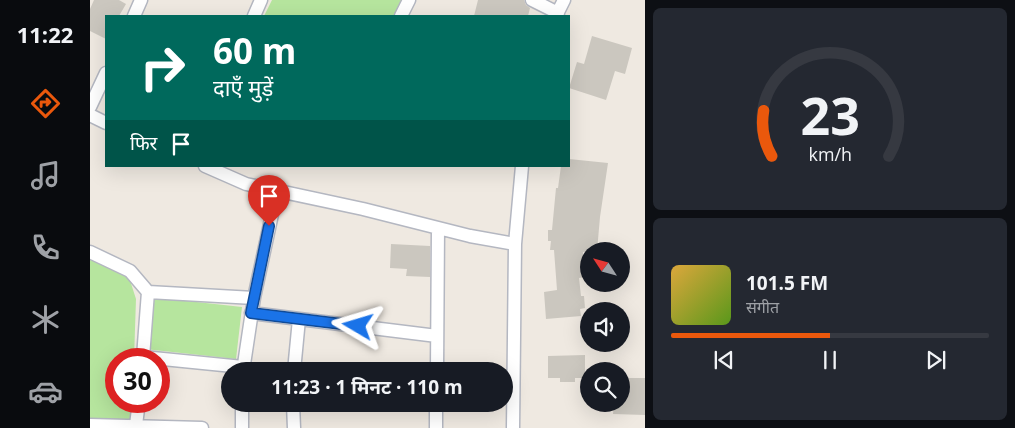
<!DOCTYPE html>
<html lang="hi">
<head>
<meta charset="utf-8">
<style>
  :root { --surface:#171b24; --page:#242831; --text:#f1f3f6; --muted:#9ea1a6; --line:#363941; --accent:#ea580c }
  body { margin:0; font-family:"Open Sans","Noto Sans Devanagari",sans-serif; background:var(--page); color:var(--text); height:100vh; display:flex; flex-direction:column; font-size:19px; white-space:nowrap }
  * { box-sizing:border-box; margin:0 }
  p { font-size:16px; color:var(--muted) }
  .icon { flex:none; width:28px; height:28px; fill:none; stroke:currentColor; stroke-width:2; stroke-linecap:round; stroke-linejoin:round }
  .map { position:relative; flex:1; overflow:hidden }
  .details { display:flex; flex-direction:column; gap:8px; padding:8px; background:#0d0f14; width:370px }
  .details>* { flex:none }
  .banner { position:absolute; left:15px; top:15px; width:465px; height:152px; border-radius:0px; box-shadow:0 5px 20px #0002; background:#00695c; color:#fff; overflow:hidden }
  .needle { width:32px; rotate:306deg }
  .buttons { position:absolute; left:490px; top:242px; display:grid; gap:10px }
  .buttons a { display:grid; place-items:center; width:50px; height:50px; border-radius:50%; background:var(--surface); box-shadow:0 5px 20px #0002; font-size:25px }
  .speed { position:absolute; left:15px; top:348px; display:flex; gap:10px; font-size:25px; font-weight:700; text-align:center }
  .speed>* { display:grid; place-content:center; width:65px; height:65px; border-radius:50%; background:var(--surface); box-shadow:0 5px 20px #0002; line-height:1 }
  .speed .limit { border:8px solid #d22; background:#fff; color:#111 }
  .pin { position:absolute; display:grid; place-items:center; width:42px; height:42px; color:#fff; margin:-51px -21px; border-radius:50% 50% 50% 0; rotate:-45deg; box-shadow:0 0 5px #0007 }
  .pin .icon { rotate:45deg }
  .me { position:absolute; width:55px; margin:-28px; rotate:277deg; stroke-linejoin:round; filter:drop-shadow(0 0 4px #0008) }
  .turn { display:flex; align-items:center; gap:18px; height:105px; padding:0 25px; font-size:22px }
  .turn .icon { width:65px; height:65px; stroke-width:2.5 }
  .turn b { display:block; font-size:35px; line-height:42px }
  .then { display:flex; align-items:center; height:48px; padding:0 25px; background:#0003; gap:10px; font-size:19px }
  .details .tile { flex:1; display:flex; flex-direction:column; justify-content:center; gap:8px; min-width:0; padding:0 18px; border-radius:8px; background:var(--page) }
  .details .dial { align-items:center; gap:0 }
  .dial svg { height:130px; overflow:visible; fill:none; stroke:var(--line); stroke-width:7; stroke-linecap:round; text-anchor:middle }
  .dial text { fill:var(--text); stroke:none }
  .song { display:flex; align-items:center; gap:15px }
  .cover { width:60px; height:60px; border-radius:8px; background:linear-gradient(135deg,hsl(40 70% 55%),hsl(90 70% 35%)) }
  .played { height:5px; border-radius:2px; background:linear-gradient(90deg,var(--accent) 50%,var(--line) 50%) }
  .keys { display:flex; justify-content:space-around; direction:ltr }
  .trip { position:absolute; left:131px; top:362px; width:292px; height:50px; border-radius:25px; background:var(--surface); box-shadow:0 5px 20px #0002; font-weight:700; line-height:50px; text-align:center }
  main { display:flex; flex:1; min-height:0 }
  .tab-bar { display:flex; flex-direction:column; width:90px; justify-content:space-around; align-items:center; background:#090b0e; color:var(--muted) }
  .tab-bar .icon { width:35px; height:35px }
  .tab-bar .active { color:var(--accent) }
  .tab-bar b { font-size:22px; color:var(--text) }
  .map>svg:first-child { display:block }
  .green { fill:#b6e59e }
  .building { fill:#cbc7bf }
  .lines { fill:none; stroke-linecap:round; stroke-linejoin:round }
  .minor-casing { stroke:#b4b7c1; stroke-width:15 }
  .minor { stroke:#fff; stroke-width:12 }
  .route-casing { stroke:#114b97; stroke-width:12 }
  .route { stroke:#1a73e8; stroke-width:9 }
</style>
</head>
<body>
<main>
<nav class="tab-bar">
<b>11:22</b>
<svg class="icon active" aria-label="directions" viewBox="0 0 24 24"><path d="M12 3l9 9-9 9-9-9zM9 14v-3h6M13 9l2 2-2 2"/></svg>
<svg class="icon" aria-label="music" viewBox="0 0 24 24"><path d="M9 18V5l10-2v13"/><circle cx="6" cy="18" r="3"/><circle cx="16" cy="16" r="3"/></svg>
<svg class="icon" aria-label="phone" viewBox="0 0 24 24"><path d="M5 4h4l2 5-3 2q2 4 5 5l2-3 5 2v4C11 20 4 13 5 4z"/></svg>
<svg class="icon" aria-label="climate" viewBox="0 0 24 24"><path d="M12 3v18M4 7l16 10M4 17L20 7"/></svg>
<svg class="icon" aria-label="car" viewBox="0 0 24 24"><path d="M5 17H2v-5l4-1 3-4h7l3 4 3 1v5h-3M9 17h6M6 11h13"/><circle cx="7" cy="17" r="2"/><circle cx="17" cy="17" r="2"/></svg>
</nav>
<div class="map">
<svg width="555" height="428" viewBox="0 0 555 428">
  <rect width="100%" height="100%" fill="#efe9e1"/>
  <path class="green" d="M182 0H311L304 16H174Z
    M0 257 38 274 46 299 44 359H26V401H42L41 420 0 419Z
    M61 297 152 307 146 359 55 349Z"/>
  <path class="building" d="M4 0H29L36 4 29 16H16V39L0 31V9Z
    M388 0H434L436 5 440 8 438 16H384Z
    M502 36 542 48 535 74 525 71 516 100 479 88 487 62 494 64Z
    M479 159 518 163 510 217 507 251 493 252 495 277 489 278 491 296H494L495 308 490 309 491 316 456 319 454 292 467 290 464 250H460L461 241H458V230H462L466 188H468L471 166H479Z
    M301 244 340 246V277L316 276 317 269 300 268Z
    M495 355V378H485V382H470V378H458V356Z
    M531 378H555V415L523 414 524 404H531Z"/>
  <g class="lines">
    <g class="minor-casing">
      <path id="minor" d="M442 0 468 13
        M44 16 51 0
        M164 16 171 0
        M311 16 319 0
        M466 16 474 0
        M0 107 16 73
        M0 115 16 123
        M115 166 156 184 273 209 380 236 425 244
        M0 252 40 271 58 292 164 298
        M58 292 53 357 153 367
        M161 313 347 336
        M153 371 164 298 187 191
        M204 371 209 319
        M347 371 348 228
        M203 404 204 428
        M0 425 112 428
        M46 425 49 401
        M152 428V404
        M346 428V404
        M423 428 425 244 432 166"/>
    </g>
    <use href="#minor" class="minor"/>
  </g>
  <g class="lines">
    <g class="route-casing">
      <path id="route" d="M179 226 161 313 268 326"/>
    </g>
    <use href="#route" class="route"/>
  </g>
</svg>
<div class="buttons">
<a><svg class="needle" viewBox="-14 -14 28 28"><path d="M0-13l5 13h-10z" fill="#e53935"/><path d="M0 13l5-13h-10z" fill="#9ea1a6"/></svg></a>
<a><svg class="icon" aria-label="sound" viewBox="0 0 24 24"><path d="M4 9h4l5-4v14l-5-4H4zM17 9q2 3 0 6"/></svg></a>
<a><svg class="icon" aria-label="search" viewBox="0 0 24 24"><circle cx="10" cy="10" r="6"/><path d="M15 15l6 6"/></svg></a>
</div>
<div class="speed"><div class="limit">30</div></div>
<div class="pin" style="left:179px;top:226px;background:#d93025"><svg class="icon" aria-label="arrive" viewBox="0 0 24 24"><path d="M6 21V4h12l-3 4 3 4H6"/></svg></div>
<svg class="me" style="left:268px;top:326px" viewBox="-20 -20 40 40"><path d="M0-17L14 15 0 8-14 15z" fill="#1a73e8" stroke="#fff" stroke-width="4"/></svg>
<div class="trip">11:23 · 1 मिनट · 110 m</div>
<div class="banner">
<div class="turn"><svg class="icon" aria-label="right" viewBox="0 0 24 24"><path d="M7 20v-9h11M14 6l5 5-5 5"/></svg><div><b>60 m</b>दाएँ मुड़ें</div></div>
<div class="then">फिर<svg class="icon" aria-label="arrive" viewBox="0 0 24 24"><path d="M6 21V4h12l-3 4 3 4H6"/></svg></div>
</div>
</div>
<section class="details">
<div class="tile dial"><svg viewBox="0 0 100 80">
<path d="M14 69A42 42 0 1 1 86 69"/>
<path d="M14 69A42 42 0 0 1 9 41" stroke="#ea580c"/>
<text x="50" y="56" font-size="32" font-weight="700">23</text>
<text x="50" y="72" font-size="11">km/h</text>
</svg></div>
<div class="tile">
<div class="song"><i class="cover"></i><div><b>101.5 FM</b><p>संगीत</p></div></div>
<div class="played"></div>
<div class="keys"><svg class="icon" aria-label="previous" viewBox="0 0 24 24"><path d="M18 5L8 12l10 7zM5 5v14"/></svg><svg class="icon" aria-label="pause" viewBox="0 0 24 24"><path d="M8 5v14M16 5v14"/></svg><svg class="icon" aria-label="next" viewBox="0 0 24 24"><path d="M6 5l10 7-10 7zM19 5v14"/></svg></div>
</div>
</section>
</main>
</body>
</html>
